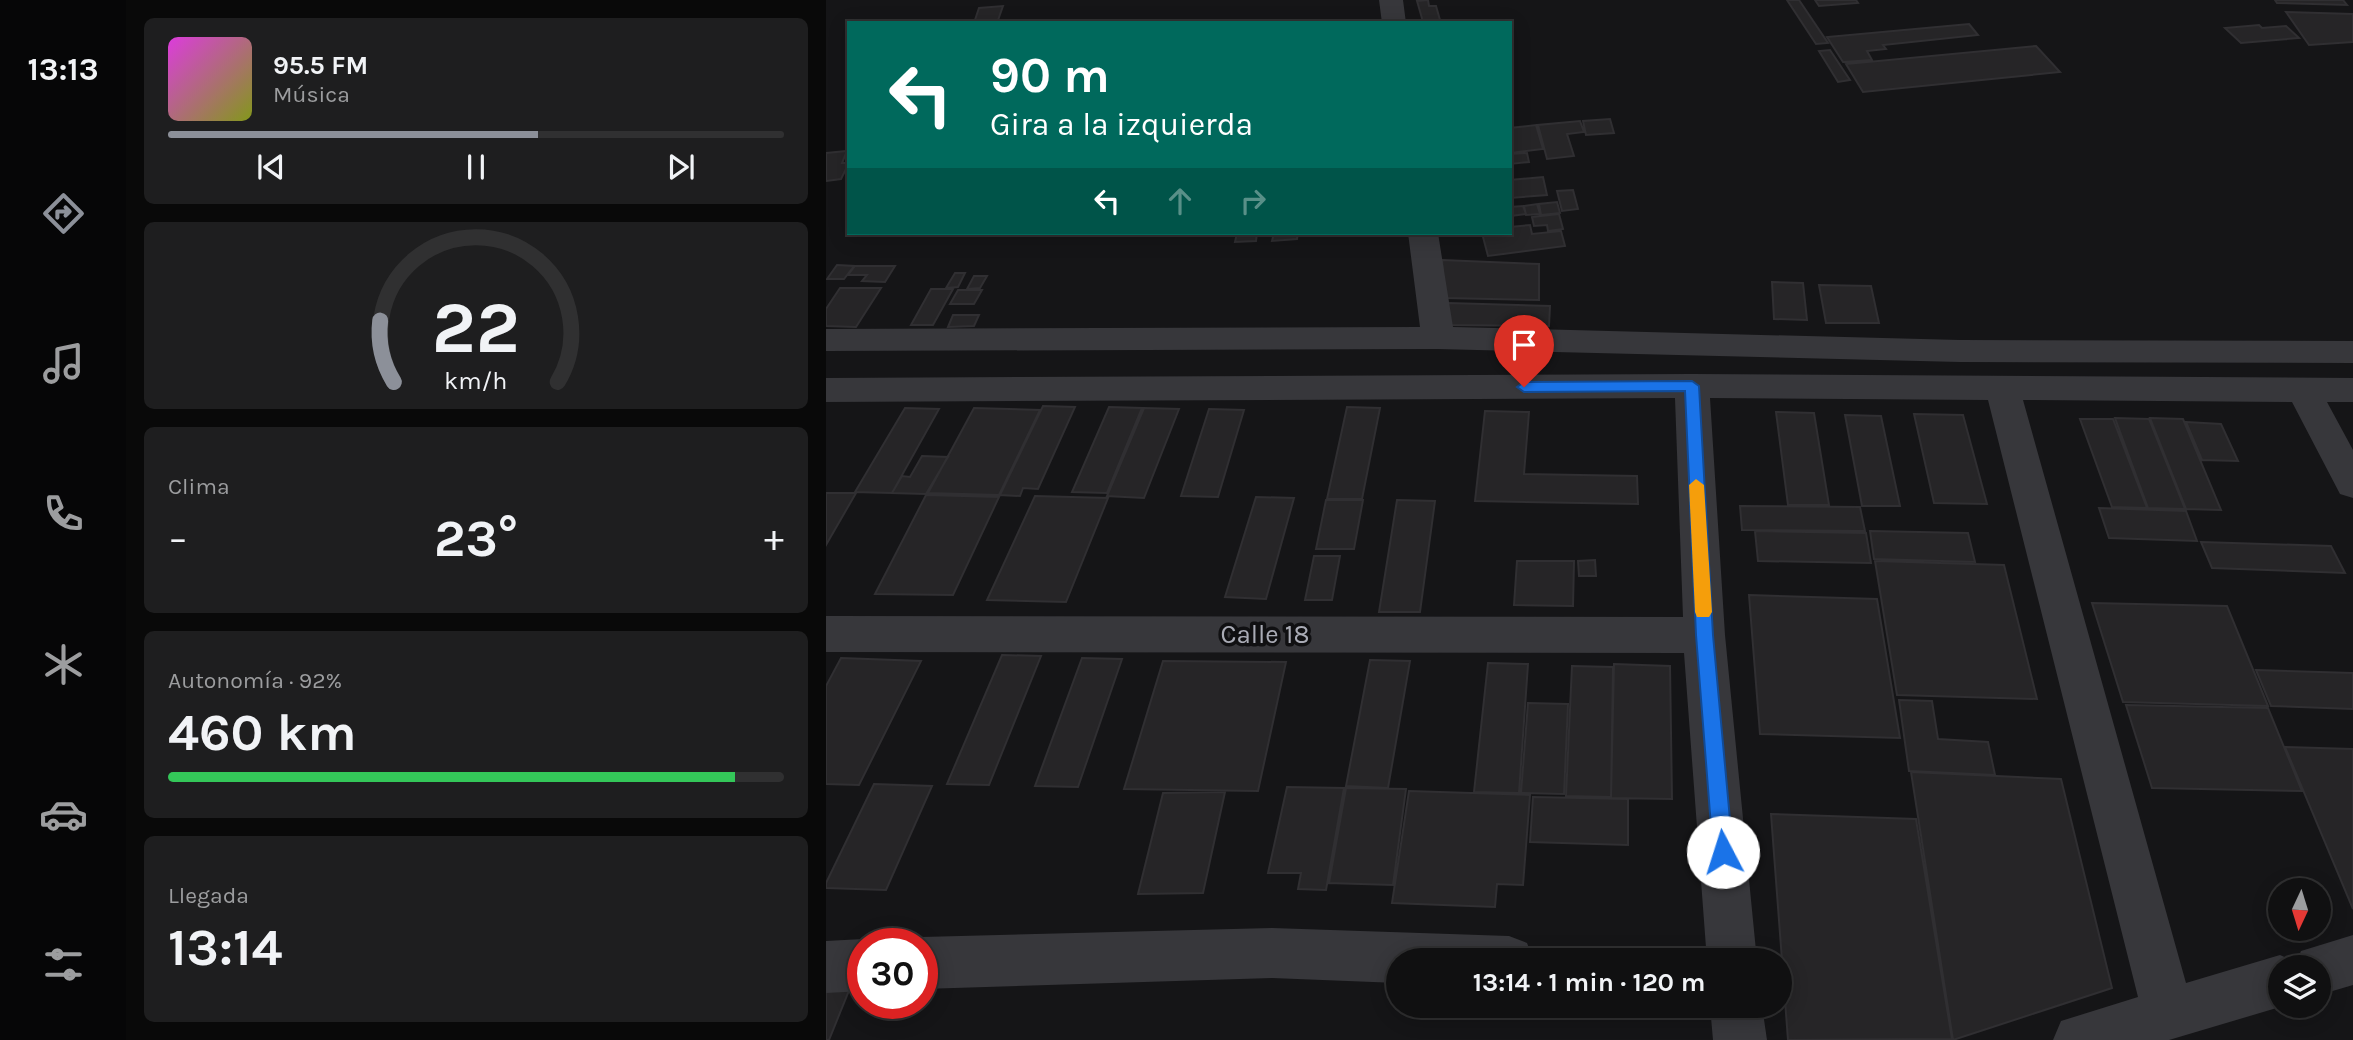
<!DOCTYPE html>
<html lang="es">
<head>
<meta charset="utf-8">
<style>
  :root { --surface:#101011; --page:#1e1e1f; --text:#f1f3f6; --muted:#9c9d9f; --line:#303031; --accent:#8c9099 }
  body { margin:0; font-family:Karla,sans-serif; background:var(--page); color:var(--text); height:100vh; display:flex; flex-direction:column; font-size:26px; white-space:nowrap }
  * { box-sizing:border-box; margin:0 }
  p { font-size:23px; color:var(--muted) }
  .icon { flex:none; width:38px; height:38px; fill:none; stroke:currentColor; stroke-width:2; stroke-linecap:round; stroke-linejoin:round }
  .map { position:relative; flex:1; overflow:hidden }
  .details { display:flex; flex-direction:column; gap:18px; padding:18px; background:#090909; width:700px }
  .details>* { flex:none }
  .top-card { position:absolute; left:21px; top:21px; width:665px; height:214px; border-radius:0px; box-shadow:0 4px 18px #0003,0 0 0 2px var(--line); background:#00695c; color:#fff; overflow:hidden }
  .needle { width:46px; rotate:184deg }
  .fabs { position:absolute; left:1442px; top:878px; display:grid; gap:14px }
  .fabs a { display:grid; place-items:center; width:63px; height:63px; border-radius:50%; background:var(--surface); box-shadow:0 4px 18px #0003,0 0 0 2px var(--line); font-size:35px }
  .speed { position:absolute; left:21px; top:928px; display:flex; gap:14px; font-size:35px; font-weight:700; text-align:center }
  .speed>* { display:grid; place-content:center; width:91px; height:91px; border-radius:50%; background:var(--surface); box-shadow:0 4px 18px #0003,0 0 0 2px var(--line); line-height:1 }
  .speed .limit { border:10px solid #d22; background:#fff; color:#111 }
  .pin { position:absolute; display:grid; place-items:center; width:60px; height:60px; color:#fff; margin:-72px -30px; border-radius:50% 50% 50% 0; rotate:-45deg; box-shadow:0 0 7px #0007 }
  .pin .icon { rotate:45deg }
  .me { position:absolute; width:77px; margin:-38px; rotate:355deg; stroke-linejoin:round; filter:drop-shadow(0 0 5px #0008) }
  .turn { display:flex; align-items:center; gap:24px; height:147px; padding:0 28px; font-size:32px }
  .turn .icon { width:91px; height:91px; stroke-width:2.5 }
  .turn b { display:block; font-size:49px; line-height:60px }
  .lanes { display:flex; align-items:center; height:66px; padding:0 28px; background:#0003; justify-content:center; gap:35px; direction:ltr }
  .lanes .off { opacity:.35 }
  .big { font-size:52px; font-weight:700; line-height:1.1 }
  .details .tile { flex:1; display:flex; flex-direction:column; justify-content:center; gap:10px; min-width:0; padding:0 24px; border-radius:10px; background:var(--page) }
  .details .dial { align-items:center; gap:0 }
  .dial svg { height:182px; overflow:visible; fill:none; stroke:var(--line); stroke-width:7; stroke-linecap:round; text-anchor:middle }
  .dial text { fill:var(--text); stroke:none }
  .song { display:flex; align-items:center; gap:21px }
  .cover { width:84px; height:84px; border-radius:10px; background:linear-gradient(135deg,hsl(300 70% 55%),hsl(70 70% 35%)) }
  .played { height:7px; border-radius:4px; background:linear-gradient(90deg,var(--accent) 60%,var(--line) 60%) }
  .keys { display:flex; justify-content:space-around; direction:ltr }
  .heat { display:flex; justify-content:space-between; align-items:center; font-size:38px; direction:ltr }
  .charge { height:10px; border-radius:5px; background:linear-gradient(90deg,#34c759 92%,var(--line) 0) }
  .trip { position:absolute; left:560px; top:948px; width:406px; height:70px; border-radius:35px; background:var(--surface); box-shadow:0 4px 18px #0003,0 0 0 2px var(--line); font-weight:700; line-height:70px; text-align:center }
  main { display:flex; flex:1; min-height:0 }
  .tabs { display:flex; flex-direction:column; width:126px; justify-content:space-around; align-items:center; background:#060607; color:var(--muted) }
  .tabs .icon { width:49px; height:49px }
  .tabs .active { color:var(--accent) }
  .tabs b { font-size:32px; color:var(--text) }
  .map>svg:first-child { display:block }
  .building { fill:#262527; stroke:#302f32; stroke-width:2 }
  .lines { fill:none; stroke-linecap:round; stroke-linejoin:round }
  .street { fill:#37373b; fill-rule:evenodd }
  .route { fill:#1a73e8; stroke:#114b97; stroke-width:2 }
  .slow { fill:#f59e0b }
  .labels { text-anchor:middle; stroke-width:7; stroke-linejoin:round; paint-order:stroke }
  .street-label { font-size:26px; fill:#a9abb5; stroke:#101012 }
</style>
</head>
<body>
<main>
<nav class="tabs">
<b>13:13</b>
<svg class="icon active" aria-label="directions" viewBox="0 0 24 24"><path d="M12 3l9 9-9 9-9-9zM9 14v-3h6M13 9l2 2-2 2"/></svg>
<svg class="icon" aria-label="music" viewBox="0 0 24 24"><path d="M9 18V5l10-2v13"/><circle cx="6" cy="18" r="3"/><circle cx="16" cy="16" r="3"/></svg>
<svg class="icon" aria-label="phone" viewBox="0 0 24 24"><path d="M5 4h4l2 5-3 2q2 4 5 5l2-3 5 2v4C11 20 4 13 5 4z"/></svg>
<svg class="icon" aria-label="climate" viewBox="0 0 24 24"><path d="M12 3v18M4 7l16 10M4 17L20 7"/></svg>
<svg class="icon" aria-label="car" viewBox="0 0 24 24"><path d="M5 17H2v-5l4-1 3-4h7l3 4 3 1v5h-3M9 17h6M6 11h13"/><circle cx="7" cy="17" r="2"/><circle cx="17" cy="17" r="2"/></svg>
<svg class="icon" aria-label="filters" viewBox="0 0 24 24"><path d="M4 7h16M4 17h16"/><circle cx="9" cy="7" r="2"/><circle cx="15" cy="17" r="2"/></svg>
</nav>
<section class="details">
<div class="tile">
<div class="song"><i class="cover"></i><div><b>95.5 FM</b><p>Música</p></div></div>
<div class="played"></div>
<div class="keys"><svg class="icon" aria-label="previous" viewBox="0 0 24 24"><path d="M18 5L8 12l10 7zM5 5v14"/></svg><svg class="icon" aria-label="pause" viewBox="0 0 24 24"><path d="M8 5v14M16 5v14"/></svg><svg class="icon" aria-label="next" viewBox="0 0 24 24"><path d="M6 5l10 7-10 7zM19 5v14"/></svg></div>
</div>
<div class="tile dial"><svg viewBox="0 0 100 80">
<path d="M14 69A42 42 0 1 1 86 69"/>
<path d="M14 69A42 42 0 0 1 8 42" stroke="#8c9099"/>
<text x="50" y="56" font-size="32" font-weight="700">22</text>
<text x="50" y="72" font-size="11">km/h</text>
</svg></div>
<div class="tile"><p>Clima</p>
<div class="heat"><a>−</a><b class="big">23°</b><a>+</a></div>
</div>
<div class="tile"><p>Autonomía · 92%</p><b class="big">460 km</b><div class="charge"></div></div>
<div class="tile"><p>Llegada</p><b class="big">13:14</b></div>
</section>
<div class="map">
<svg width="1527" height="1040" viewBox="0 0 1527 1040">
  <rect width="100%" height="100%" fill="#151517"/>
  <path class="building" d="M602 0 603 6H610L614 20 597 22 591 1Z
    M961 0H973L1002 43 990 44Z
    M989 0H1030L1032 3 993 6Z
    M1449 0H1517L1521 5 1451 3Z
    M177 6 171 23H148L153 8Z
    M1460 12 1527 14V42L1483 45Z
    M1143 24 1152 35 1057 45 1060 49 1041 51 1046 60 1017 62 1001 37Z
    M1433 25 1436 28 1460 26 1473 38 1415 43 1399 28Z
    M1210 46 1234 72 1037 92 1020 64Z
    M1004 50 1024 80 1012 82 993 51Z
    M784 119 788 133 760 135 757 121Z
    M754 121 758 132 741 134 748 156 721 159 712 125Z
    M710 125 717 149 684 153V128Z
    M21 151 16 163H23L15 179 0 181V153Z
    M701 153 703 162 684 164V154Z
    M717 177 721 195 684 198V180Z
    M747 190 752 209 736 211 731 191Z
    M731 202 734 213 715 215 713 204Z
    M711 204 714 214 700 215 698 206Z
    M697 206 700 214 684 216V207Z
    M733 214 737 229 722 231 721 225 708 226 706 217Z
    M704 225 706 234 735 231 739 246 662 256 656 233H684V227Z
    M411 233H431L430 241 409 242Z
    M448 233H472L471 239 446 241Z
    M616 260 713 264V300L619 298Z
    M11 265 28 266 18 279H1Z
    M29 266H69L59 282 36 281 41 275H22Z
    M129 273H139L132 287 120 288Z
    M148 276H161L154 288 141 289Z
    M946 282 977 283 981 320 948 319Z
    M993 285 1045 286 1053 323H1000Z
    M14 288H55L30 327 0 326V309Z
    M105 289H127L107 325H85Z
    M132 290H156L148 304H124Z
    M622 303 724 306 723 326 619 325Z
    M127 315H153L148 326 122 327Z
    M217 406 249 407 212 489 197 488 194 496 174 495Z
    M283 407 316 408 281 493 246 492Z
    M521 407 554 408 536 499H501Z
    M79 408 113 409 66 493 29 492Z
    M148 408 214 410 173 495 102 493Z
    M318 408 353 409 318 498 281 496Z
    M383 409 418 410 392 497 355 496Z
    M659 411 703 412 698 474 811 476 812 504 649 501Z
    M950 412 988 413 1003 505H962Z
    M1088 414 1137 415 1161 504 1108 503Z
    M1019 415 1055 416 1074 506H1036Z
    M1289 418 1323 419 1359 509 1322 508Z
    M1324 418 1357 419 1395 510 1360 509Z
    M1254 419H1287L1321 508 1286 507Z
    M1360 422 1395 424 1412 461 1376 460Z
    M96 456 122 457 100 494 66 493 76 476 84 477Z
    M0 493H30L0 545Z
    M100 495 173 497 127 595 49 594Z
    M209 496 282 498 240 602 161 600Z
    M430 497 468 498 440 599 399 597Z
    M500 500H537L528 549H490Z
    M571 500 609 501 594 612H553Z
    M914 506 1034 507 1039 531 916 530Z
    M1273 508 1360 511 1371 541 1283 538Z
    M929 531 1040 533 1045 563 932 561Z
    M1044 531 1142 533 1149 562 1048 559Z
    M1375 542 1505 546 1519 573 1386 568Z
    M488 556H514L506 600H479Z
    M769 560 770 576H753L752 561Z
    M691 561H748L747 606 688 605Z
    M1049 561 1178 565 1211 699 1071 695Z
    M923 595 1051 599 1074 738 934 734Z
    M1266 603 1401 606 1442 706 1297 702Z
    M176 655 215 656 163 785 121 784Z
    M15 658 95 661 33 785 0 784V686Z
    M256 658 296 659 252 787 209 786Z
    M544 660 584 661 562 788 520 786Z
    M337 661 460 662 432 791 298 789Z
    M662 663 702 664 693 793 648 792Z
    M788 664 844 666 846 799 785 798Z
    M746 666 787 667 785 797 740 796Z
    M1430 670 1527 673V709L1445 706Z
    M1073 700 1106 701 1112 739 1162 742 1169 775 1083 771Z
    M702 703 742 704 738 794 695 793Z
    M1300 705 1442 708 1476 791 1326 788Z
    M1459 747 1527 749V909Z
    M1085 772 1235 779 1286 988 1127 1040Z
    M48 784 106 786 60 890 0 888V883Z
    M461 787 518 788 500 890 472 889 475 873H442Z
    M520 788 580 789 567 885 503 883Z
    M583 791 704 795 697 885 671 884 669 907 566 903Z
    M399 792 377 893 312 894 337 793Z
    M707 797 802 799V845L704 842Z
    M945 814 1090 819 1126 1039 962 1040Z
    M0 988H24L3 1040H0Z"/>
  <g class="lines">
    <path class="street" d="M553 0H577L580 23H556Z
      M582 233H612L627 327 1134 340 1527 341V363L1134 362 612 349 0 351V329L594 327Z
      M866 374 1527 378V402H1501L1527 450V498L1514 494 1466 402 1197 400 1360 983 1454 955 1470 962 1475 951 1527 935V985L1493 995V968H1454V1007L1343 1040H1227L1235 1021 1312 997 1162 400 884 398 899 635 931 961H881L858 653 0 652V616L857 617 849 398 0 402V378Z
      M446 928 683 936 701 943 708 961H572V983L446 978 96 989V943H82L96 937Z
      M37 939 46 943H37V991L0 993V941Z
      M884 1006H936L941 1040H887Z"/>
  </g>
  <path class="route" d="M866 381 873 386 887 635 907 852 904 859 897 862 890 859 887 852 870 635 859 391 698 392 691 387 698 382Z"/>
  <path class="slow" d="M870 479 878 485 886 612 883 617H871L869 612 863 485Z"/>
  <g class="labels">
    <g class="street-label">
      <text x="439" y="643">Calle 18</text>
    </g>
  </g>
</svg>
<div class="fabs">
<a><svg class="needle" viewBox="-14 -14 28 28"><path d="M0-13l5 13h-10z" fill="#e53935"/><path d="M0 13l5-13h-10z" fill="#9c9d9f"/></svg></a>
<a><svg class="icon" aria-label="layers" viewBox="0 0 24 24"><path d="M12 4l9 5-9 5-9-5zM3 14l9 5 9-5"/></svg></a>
</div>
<div class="speed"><div class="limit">30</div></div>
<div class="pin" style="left:698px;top:387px;background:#d93025"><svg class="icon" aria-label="arrive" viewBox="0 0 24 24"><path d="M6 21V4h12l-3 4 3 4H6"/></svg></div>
<svg class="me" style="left:897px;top:852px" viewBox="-20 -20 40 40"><circle r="19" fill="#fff"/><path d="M0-13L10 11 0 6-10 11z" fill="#1a73e8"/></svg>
<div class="trip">13:14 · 1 min · 120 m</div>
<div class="top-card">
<div class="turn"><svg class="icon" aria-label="left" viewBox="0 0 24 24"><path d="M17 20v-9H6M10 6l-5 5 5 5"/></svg><div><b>90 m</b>Gira a la izquierda</div></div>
<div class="lanes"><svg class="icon" aria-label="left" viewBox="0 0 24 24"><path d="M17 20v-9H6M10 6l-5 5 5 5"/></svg><svg class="icon off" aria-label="ahead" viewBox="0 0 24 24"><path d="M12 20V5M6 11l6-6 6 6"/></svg><svg class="icon off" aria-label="right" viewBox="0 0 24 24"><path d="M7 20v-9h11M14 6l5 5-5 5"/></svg></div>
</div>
</div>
</main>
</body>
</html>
